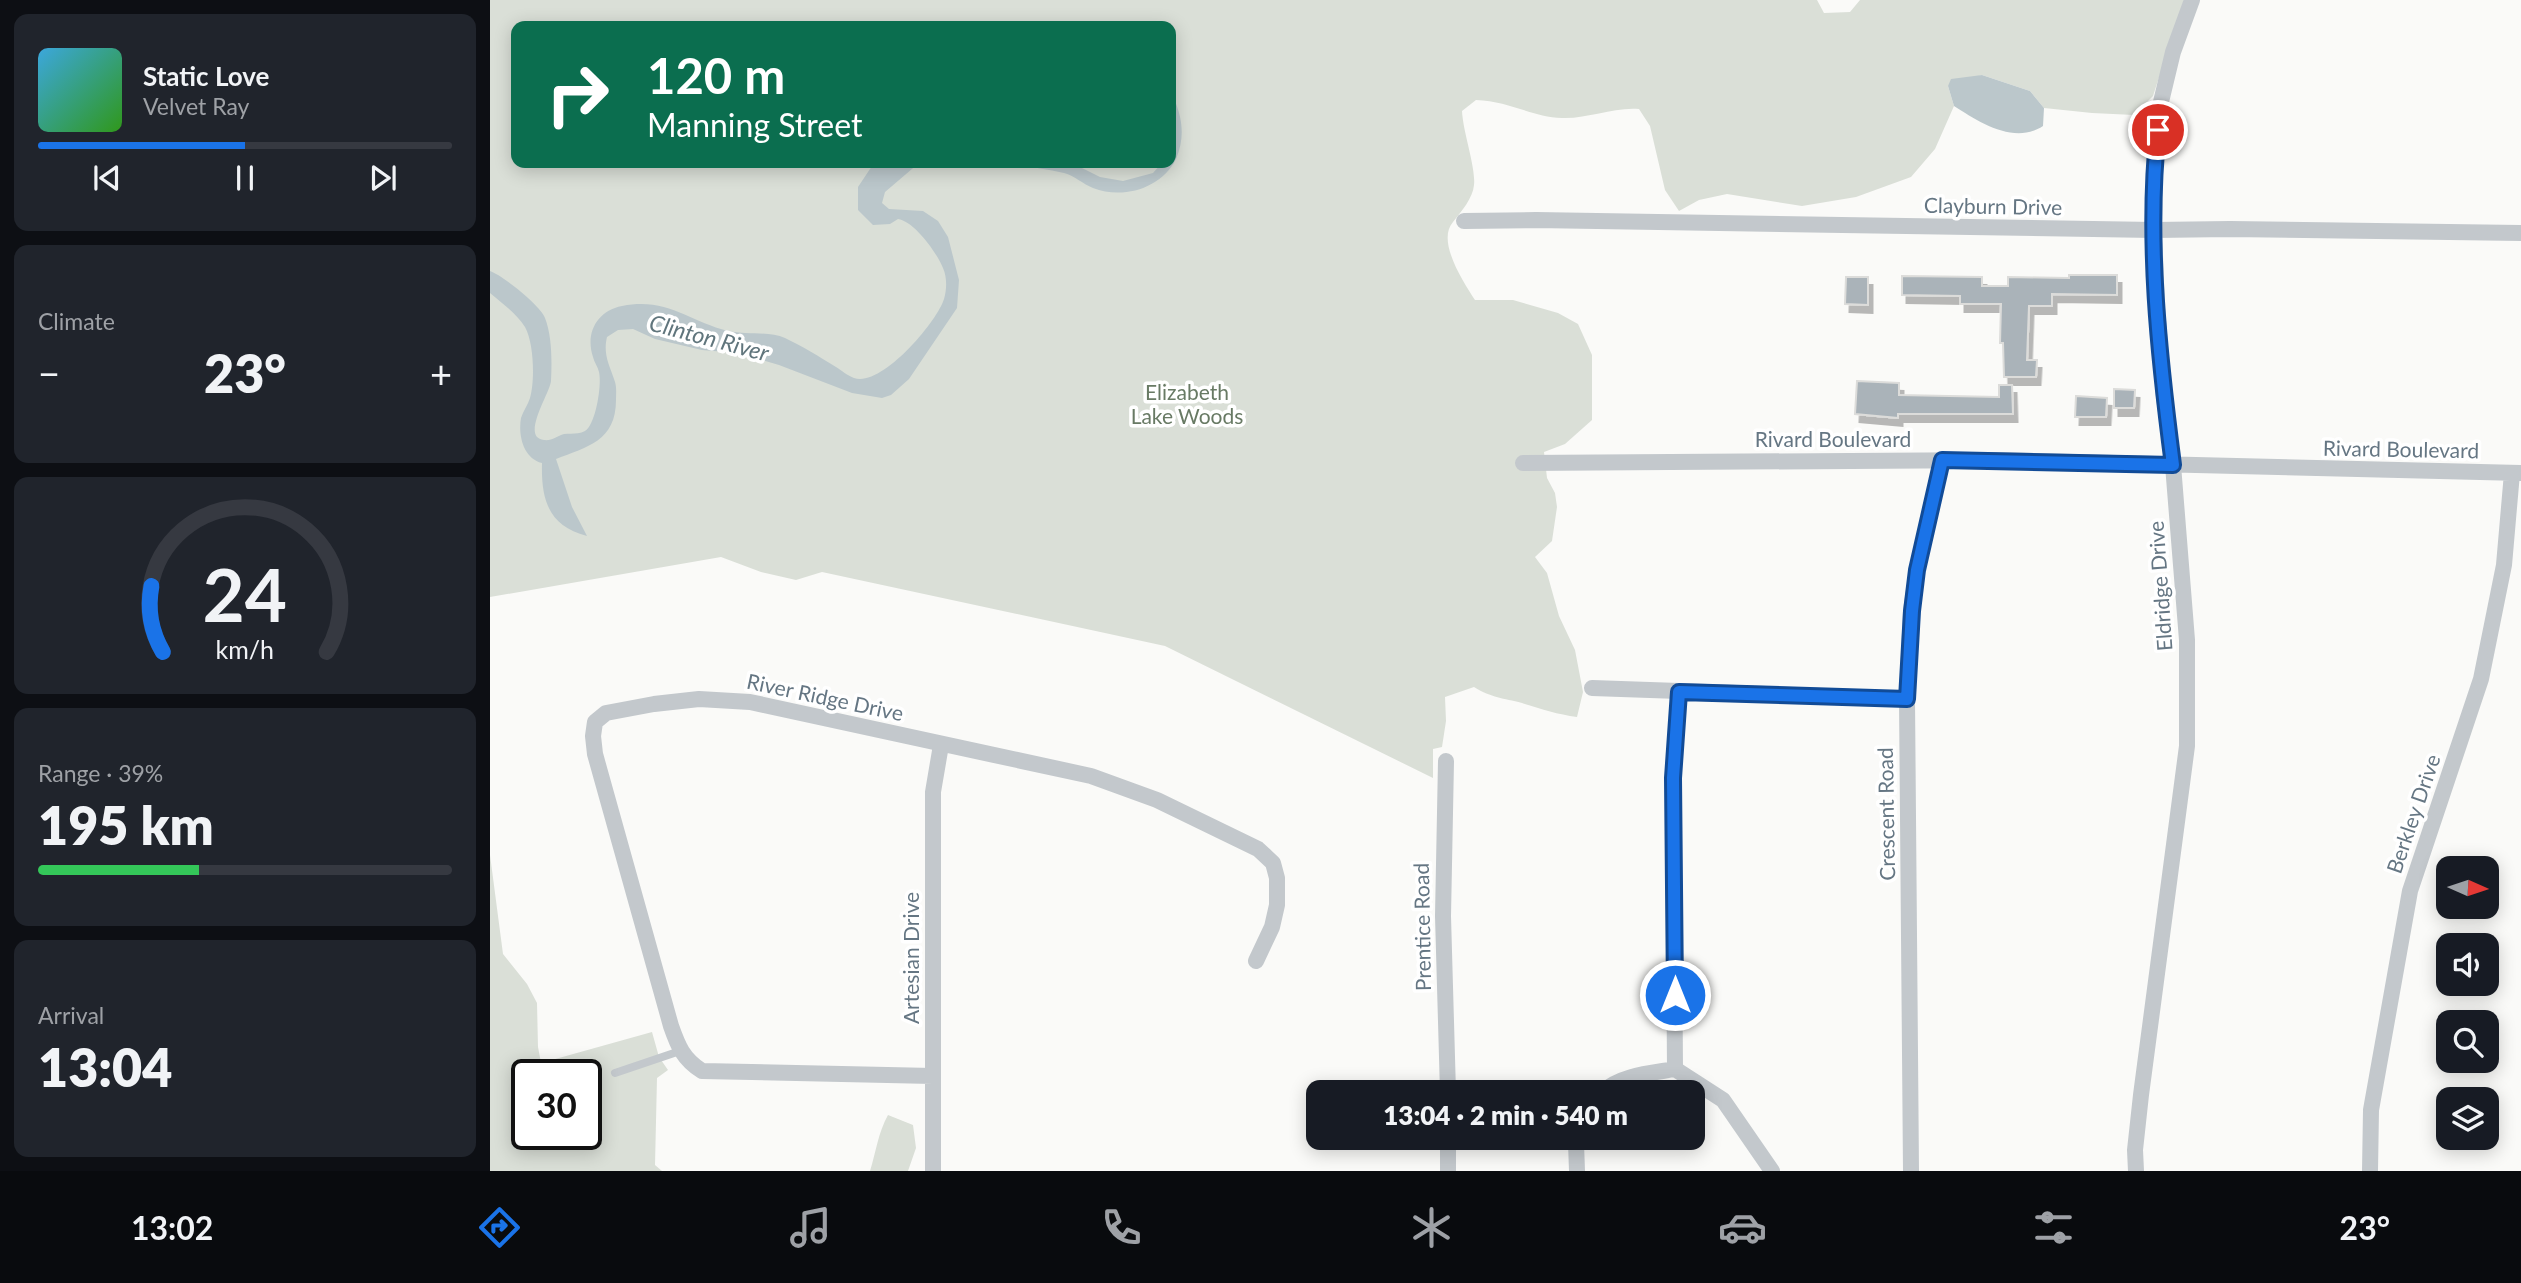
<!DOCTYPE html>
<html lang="en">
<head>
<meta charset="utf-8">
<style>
  :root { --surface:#171b24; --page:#20242c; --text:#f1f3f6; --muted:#9ea1a6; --line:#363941; --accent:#1a73e8 }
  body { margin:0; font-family:Lato,sans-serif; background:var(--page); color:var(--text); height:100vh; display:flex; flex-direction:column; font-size:26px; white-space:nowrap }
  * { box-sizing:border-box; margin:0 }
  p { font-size:23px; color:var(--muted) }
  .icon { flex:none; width:38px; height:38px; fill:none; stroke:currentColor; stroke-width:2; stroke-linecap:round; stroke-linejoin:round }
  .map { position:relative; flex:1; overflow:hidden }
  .sheet { display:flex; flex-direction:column; gap:14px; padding:14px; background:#0d0f14; width:490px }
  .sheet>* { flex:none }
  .guide { position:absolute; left:21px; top:21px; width:665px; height:147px; border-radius:14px; box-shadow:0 4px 18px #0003; background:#0b6e4f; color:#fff; overflow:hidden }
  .needle { width:46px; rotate:93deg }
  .tools { position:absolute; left:1946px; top:856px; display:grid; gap:14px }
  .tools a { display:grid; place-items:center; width:63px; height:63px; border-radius:14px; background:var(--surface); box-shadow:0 4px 18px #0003; font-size:35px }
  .speed { position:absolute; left:21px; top:1059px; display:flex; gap:14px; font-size:35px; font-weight:700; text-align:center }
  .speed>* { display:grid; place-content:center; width:91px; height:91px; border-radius:50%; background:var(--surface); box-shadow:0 4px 18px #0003; line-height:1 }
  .speed .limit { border:4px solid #111; border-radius:10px; background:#fff; color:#111 }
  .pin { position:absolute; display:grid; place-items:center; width:60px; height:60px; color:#fff; margin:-30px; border:4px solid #fff; border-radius:50%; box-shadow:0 2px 7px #0007 }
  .me { position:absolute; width:77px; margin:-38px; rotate:0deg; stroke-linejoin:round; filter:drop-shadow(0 0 5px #0008) }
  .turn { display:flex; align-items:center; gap:24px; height:147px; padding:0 21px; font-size:32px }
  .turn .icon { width:91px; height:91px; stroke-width:2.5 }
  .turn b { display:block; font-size:49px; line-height:60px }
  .big { font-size:52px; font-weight:800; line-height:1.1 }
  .sheet .card { flex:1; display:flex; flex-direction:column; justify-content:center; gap:10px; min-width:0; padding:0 24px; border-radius:14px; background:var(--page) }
  .sheet .dial { align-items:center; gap:0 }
  .dial svg { height:182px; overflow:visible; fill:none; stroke:var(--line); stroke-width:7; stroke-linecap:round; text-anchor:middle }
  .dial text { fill:var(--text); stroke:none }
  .song { display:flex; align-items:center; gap:21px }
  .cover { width:84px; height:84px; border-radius:10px; background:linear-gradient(135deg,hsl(200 70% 55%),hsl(110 70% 35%)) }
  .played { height:7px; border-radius:4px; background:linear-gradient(90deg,var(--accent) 50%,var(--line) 50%) }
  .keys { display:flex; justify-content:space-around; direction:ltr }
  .heat { display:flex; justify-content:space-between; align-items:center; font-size:38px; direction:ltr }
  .charge { height:10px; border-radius:5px; background:linear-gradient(90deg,#34c759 39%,var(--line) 0) }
  .trip { position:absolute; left:816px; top:1080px; width:399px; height:70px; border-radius:14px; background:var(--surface); box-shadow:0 4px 18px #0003; font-weight:800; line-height:70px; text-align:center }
  .menu { display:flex; height:112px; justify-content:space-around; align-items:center; background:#090b0e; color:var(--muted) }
  .menu .icon { width:49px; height:49px }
  .menu .active { color:var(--accent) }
  .menu b { font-size:32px; color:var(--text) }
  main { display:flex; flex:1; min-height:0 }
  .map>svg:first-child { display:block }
  .green { fill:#dadfd7; fill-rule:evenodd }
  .water { fill:#bbc7cb }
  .building { fill:#aab3b9; stroke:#dcdcda; stroke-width:2; filter:url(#shadow) }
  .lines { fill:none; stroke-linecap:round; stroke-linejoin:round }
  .lane { stroke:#c3c8cc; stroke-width:8 }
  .street { stroke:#c3c8cc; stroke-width:16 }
  .route-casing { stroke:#114b97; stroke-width:18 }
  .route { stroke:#1a73e8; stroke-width:12 }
  .labels { text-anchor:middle; stroke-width:7; stroke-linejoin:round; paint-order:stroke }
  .street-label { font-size:21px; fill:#657683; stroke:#fff }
  .park-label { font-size:21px; fill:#687a64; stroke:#fff }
  .water-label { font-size:23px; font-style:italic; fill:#60757c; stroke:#fff }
</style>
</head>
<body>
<main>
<section class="sheet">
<div class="card">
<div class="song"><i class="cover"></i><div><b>Static Love</b><p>Velvet Ray</p></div></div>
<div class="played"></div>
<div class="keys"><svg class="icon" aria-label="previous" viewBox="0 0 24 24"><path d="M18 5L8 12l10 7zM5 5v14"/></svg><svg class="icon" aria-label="pause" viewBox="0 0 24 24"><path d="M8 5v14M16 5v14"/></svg><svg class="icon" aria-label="next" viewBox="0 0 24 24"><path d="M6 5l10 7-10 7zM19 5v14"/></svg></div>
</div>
<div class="card"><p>Climate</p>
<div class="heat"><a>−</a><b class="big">23°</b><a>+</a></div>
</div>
<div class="card dial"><svg viewBox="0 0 100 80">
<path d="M14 69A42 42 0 1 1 86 69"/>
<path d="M14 69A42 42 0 0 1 9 40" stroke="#1a73e8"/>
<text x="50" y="56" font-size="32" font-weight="700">24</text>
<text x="50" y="72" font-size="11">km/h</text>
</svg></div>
<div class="card"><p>Range · 39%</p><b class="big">195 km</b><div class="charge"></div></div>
<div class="card"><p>Arrival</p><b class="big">13:04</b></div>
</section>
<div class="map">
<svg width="2031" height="1171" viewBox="0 0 2031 1171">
  <defs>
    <filter id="shadow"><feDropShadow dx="4.5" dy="8" stdDeviation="0" flood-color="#0004"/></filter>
  </defs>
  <rect width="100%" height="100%" fill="#fafaf8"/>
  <path class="green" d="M0 0H1327L1334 13 1360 12 1370 0H1694L1663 96 1644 115 1602 113 1554 108 1540 91 1492 75 1458 86 1464 106 1445 149 1421 177 1366 197 1312 206 1237 194 1209 200 1189 211 1175 190 1160 126 1149 109C1123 107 1098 119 1072 118 1042 117 1019 101 986 100L972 111C973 132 986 168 984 185 983 198 971 212 963 222 946 241 974 283 985 300H1023L1068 313 1088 324 1102 355V420L1075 444 1054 452 1057 478 1065 493 1067 507 1062 541 1045 557 1057 573 1069 616 1085 650 1093 692 1087 717C1067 714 1051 709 1032 703 1013 698 1002 698 984 687L955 697 956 721 952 747 943 749V778L675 646 332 572 306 580 271 572 231 557 0 597ZM26 26H681V163H26Z
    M0 855 13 954 37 984 47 1003 48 1047 51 1063 162 1032 169 1057 178 1070 167 1078 165 1165 172 1171H0ZM37 1074H96V1134H37Z
    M398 1115 423 1125 426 1148 418 1171H380C386 1152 388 1133 398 1115Z"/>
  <path class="water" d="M1492 75 1540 91 1554 108 1553 126C1524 145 1489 122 1464 106L1458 86 1461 79Z
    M681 92C692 115 696 135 686 159 672 188 633 200 603 188 593 184 585 176 574 173 557 169 539 167 522 163H582L610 177 633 181 663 173 672 163H681Z
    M384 163H429L395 192 392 203 399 209 433 211 448 221 458 237 469 280 467 308 419 379 401 395 392 398 362 393 289 365 248 353 212 350 165 339 143 329 128 330 117 337C113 354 119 364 124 379 127 386 126 393 126 400 126 441 97 447 66 459L82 507 97 536C58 526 51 499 52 463 33 458 28 435 31 418 33 411 38 405 40 398 45 381 44 343 35 327 27 314 12 303 0 293V271C12 275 51 306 55 318 62 336 62 361 61 381 60 393 30 438 54 440 62 441 67 436 74 434 81 433 88 435 95 431 106 424 112 384 109 372 108 367 104 362 103 357 95 333 107 311 132 306 177 297 198 321 238 331 256 335 279 331 295 338 312 346 330 357 346 367 351 370 358 376 364 378 391 388 447 322 454 299 457 289 457 277 453 268 447 253 424 221 408 219L400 224 383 225 368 210V187Z"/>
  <path class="building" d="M1579 275H1627V295L1562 294V306H1539L1537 360H1547L1546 377H1514L1513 343H1510L1511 304H1470V296L1412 295V276L1492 277V286H1518V277L1579 278Z
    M1356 277H1378V305L1355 304Z
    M1367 381 1409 383V395L1509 397V385H1522L1523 414H1408V418L1365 414Z
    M1624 389 1645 390 1644 408H1624Z
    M1586 396 1617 398 1616 417H1585Z"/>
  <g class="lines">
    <path class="lane" d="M125 1073 190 1051"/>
    <path class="street" d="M974 221 1046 220 1664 230 1740 229 2031 233
      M1033 463 1506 460 2031 473
      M1102 688 1417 699
      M956 761 953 916 958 1092
      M1185 1069 1183 778 1189 692
      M443 1076 212 1071C193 1059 188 1046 181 1026L105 754 103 736 105 722 116 713 164 704 209 699 260 702 601 776 667 800 768 849 783 863 787 878V905L782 927 766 961
      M1113 1092C1130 1075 1163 1073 1185 1069L1233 1100 1282 1171
      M958 1138V1171
      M443 1171V792L451 745
      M1087 1171 1086 1143 1088 1138
      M1421 1171 1417 699 1421 611 1427 570 1452 460
      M1646 1171 1645 1150 1651 1095 1697 746V640L1683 465 1674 397 1667 308 1664 230 1665 154 1670 106 1683 52 1702 0
      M1880 1171 1881 1110 1920 891 1991 679 2014 565 2022 473"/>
  </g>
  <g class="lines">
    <g class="route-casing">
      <path id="route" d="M1185 995 1183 778 1189 692 1417 699 1422 611 1427 570 1452 460 1683 465C1669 357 1656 239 1668 130"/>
    </g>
    <use href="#route" class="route"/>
  </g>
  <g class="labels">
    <g class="street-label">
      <text transform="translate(1503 207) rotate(1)" y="7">Clayburn Drive</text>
      <text x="1343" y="447">Rivard Boulevard</text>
      <text transform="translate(1911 450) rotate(1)" y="7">Rivard Boulevard</text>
      <text transform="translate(1671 586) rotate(-94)" y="7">Eldridge Drive</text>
      <text transform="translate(335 698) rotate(12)" y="7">River Ridge Drive</text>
      <text transform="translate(1397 814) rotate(-91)" y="7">Crescent Road</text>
      <text transform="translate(1924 814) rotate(-71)" y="7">Berkley Drive</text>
      <text transform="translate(933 927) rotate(-91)" y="7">Prentice Road</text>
      <text transform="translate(422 958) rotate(-90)" y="7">Artesian Drive</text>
    </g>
    <g class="park-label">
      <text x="697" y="400">Elizabeth<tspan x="697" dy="24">Lake Woods</tspan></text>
    </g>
    <g class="water-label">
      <text transform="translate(219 338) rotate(15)" y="8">Clinton River</text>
    </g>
  </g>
</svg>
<div class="tools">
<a><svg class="needle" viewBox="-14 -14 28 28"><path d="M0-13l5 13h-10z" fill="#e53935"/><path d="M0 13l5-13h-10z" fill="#9ea1a6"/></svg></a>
<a><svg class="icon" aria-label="sound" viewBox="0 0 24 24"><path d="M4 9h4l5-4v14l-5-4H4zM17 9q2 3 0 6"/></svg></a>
<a><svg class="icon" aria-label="search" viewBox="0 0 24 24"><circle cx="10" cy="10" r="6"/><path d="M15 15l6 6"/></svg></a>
<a><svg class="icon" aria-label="layers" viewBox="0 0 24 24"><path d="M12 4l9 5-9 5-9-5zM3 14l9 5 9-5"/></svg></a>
</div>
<div class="speed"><div class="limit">30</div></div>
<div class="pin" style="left:1668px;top:130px;background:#d93025"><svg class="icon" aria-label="arrive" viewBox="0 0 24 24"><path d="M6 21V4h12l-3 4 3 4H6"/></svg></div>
<svg class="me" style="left:1185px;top:995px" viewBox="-20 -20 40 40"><circle r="17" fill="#1a73e8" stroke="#fff" stroke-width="3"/><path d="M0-11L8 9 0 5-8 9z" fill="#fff"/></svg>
<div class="trip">13:04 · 2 min · 540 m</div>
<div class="guide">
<div class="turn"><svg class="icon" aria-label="right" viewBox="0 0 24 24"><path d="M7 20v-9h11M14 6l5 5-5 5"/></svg><div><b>120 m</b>Manning Street</div></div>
</div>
</div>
</main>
<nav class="menu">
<b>13:02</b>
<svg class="icon active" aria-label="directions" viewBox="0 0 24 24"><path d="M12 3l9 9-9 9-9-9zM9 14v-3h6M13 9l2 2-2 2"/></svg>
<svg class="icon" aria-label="music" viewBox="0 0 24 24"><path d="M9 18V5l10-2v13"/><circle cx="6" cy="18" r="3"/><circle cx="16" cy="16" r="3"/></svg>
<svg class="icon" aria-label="phone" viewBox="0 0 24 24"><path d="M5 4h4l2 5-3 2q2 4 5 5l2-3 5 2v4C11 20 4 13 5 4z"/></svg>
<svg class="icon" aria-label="climate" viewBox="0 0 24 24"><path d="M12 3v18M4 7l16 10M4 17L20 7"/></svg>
<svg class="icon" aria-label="car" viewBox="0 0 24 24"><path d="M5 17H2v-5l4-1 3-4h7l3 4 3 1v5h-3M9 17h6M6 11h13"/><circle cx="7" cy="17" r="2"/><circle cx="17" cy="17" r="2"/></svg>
<svg class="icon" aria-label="filters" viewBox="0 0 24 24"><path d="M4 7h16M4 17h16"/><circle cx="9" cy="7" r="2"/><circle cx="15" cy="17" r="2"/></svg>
<b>23°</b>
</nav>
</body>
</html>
